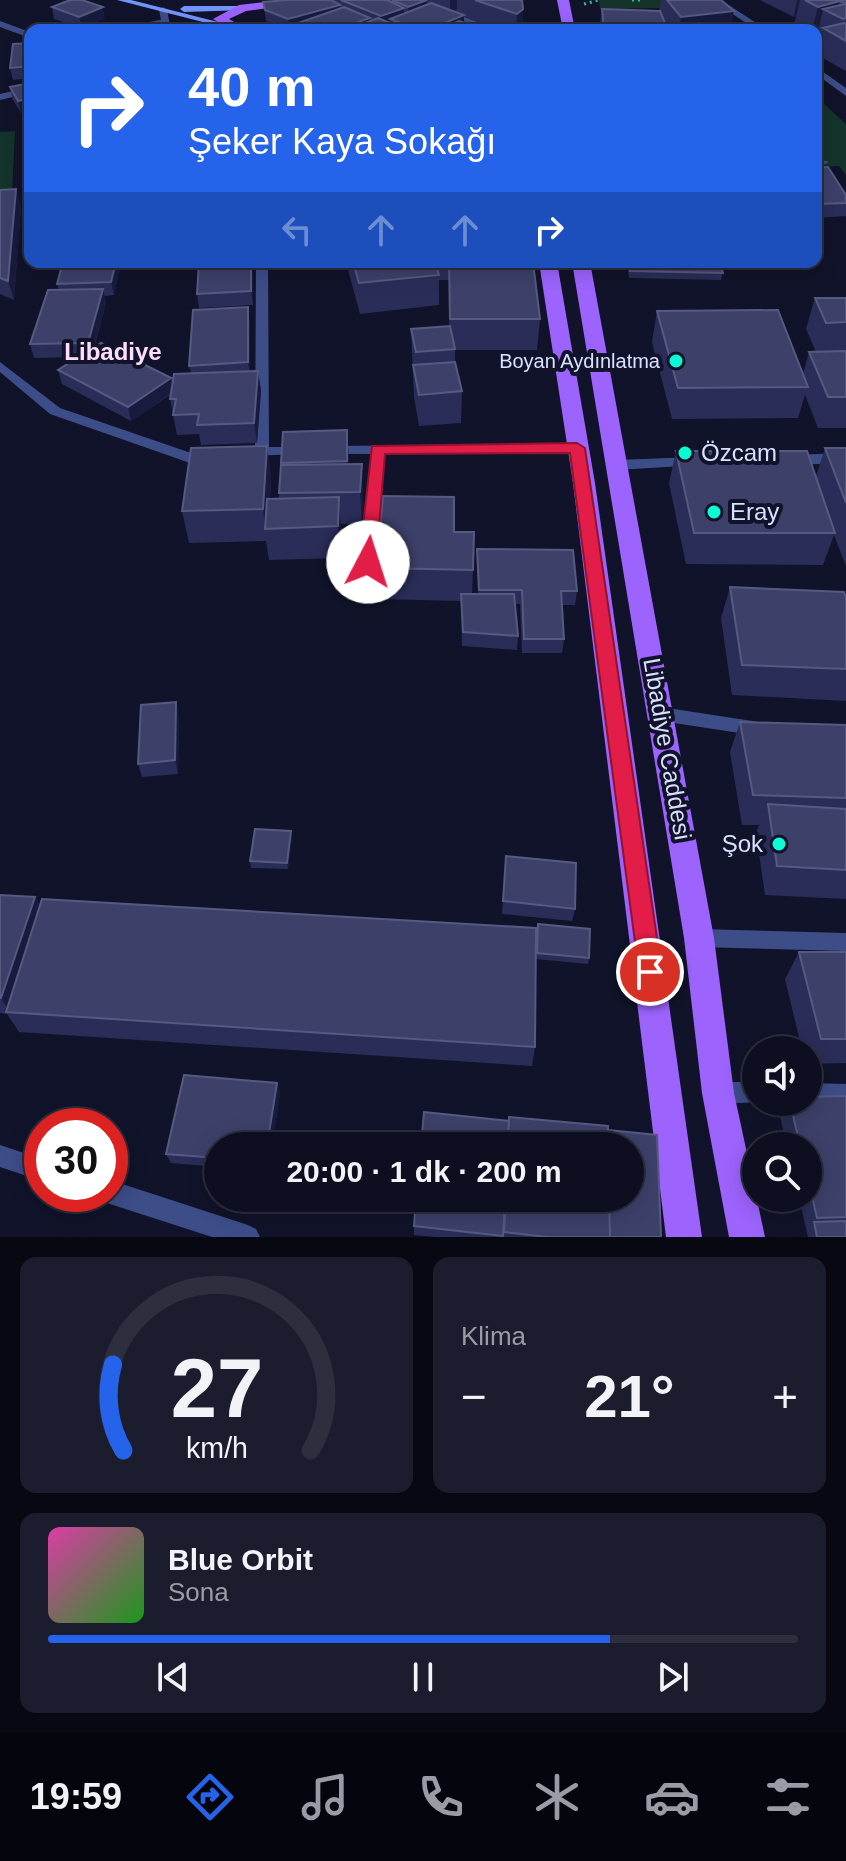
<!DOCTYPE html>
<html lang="tr">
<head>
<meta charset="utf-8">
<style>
  :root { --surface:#0d0e20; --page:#1b1c2d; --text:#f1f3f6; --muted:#9a9ca5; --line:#2d2e3e; --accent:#2563eb }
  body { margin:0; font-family:Helvetica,sans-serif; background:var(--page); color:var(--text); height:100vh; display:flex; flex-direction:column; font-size:30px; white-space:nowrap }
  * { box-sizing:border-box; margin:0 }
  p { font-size:26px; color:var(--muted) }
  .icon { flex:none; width:44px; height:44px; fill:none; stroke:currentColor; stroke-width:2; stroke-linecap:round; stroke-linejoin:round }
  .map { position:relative; height:1237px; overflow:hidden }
  .panel { display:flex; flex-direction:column; gap:20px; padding:20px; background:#070812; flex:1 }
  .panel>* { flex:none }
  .hud { position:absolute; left:24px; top:24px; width:798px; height:244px; border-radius:16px; box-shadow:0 4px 20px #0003,0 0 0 2px var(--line); background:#2563eb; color:#fff; overflow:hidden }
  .fabs { position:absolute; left:742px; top:1036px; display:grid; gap:16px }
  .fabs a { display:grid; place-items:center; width:80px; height:80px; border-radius:50%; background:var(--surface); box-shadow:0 4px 20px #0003,0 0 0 2px var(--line); font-size:40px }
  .speed { position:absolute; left:24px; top:1108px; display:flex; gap:16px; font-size:40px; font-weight:700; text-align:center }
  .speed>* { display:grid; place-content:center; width:104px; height:104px; border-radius:50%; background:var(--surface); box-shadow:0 4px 20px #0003,0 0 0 2px var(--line); line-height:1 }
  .speed .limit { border:12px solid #d22; background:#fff; color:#111 }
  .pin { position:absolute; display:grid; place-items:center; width:68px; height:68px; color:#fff; margin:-34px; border:4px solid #fff; border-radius:50%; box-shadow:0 2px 8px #0007 }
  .me { position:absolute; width:88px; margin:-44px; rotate:5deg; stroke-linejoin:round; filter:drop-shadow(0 0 6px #0008) }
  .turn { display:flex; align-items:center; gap:28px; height:168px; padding:0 32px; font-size:36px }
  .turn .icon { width:104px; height:104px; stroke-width:2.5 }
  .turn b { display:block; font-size:56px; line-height:68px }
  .lanes { display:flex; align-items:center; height:76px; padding:0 32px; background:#0003; justify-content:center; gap:40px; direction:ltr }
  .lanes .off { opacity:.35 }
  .big { font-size:60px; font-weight:700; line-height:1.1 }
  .panel .tile { flex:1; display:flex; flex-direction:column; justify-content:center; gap:12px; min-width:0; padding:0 28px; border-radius:16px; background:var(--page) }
  .panel .dial { align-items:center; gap:0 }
  .dial svg { height:208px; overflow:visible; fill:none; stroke:var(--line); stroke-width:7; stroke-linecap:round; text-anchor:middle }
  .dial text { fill:var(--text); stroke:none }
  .song { display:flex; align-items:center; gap:24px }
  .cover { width:96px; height:96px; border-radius:12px; background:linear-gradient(135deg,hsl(320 70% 55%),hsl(120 70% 35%)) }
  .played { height:8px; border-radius:4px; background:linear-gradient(90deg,var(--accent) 75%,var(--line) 75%) }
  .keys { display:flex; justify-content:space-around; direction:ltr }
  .heat { display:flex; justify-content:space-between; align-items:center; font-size:44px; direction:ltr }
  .panel .tiles { flex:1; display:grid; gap:20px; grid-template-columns:1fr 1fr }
  .tile:last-child { grid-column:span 2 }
  .trip { position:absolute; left:204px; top:1132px; width:440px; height:80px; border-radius:40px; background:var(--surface); box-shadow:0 4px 20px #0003,0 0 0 2px var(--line); font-weight:700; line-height:80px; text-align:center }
  .tabs { display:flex; height:128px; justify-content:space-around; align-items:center; background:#05060d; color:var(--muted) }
  .tabs .icon { width:56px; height:56px }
  .tabs .on { color:var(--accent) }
  .tabs b { font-size:36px; color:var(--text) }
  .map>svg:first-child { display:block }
  .green { fill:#14342b }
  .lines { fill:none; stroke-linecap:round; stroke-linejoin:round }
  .path { stroke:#32bb8f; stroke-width:3; stroke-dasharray:2 4; stroke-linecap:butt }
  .lane { fill:#3d4d88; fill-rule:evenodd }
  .street { fill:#3d4d88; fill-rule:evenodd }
  .secondary { fill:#7393fd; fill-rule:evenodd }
  .primary { fill:#9c63fd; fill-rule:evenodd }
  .wall { fill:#2a2d58 }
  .shaded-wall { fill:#181b3e }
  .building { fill:#3d416a; stroke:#565a81; stroke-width:2 }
  .route { fill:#e11d48; stroke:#92132f; stroke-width:2 }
  .poi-dot { fill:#0afcd5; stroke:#11132a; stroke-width:3 }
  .labels { text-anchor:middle; stroke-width:8; stroke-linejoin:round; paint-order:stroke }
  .far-poi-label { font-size:20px; fill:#dbe0ff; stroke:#11132a; text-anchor:end }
  .far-quarter-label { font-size:24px; font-weight:bold; fill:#ffddfb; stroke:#11132a }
  .poi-label { font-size:24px; fill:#dbe0ff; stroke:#11132a; text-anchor:start }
  .street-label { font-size:24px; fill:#dbe0ff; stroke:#11132a }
</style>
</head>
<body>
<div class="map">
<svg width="846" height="1237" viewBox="0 0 846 1237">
  <rect width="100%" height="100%" fill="#11132a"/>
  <path class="green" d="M599 0H701L713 7 600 9Z
    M816 102H822L846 124V175L839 166 816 167Z
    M15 131 12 195 0 196V132Z"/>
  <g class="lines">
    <path class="path" d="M632 0H642
      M584 4 599 0"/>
    <path class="lane" d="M165 19 168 20V24L130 30H109Z
      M0 21 30 32V38L0 27Z
      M30 87V93L0 100V94Z
      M816 160 827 161 828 163 816 166Z
      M0 1145 42 1159V1181L0 1167Z
      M110 1180 248 1225 256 1229 260 1237H212L110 1204 102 1200 99 1194H110Z"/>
    <path class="street" d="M408 0H420L499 30H487Z
      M711 0H721L767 30H757Z
      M163 7 167 10 171 30H163L159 10Z
      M816 67 846 88V96L816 74Z
      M256 262H268L269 447H306L308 450 306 453 301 454 249 456 242 452 244 449 255 447Z
      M0 362 60 408 191 453 210 451 217 456 210 461 190 463 50 414 0 372Z
      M577 444 582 445 584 448 582 451 385 454 376 562 368 567 360 562 371 454H329L322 450 329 446Z
      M846 453V463L790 465 783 460 790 455Z
      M695 457 702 462 700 465 616 470 609 465 616 460Z
      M661 707 759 722 765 724 768 729 765 734 759 736 661 721 655 719 652 714 655 709Z
      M699 929 846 933V951L699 947 692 945 689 938 692 931Z
      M718 1082H756V1102H761L718 1104 710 1101 707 1093 710 1085Z
      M808 1083 846 1084V1106L808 1105 801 1102H808Z"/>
    <path class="secondary" d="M117 0H131L234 26 230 29Z
      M243 6 247 8 246 10 184 12 180 9 184 6Z"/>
    <path class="primary" d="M284 0H326L246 11 229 19 247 30H231L213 19 239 5Z
      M557 0H569L575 30H563Z
      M539 262H557L595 483 702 1237H666L573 483Z
      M572 262H590L714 938 734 1093 765 1237H729L702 1093 684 938Z"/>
  </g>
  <path class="wall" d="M287 0H523L522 29 503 30 464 17V22L485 30H299V28L287 30 266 21 263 2Z
    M661 0H721L731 27 756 30H672L663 19 668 30H599L602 9 659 11Z
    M760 0H846V71L817 55 821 38 817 36 818 31 816 32V30H806L794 23 796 17H794Z
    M52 7 105 18 82 28 54 19Z
    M30 43V78L13 80 10 68Z
    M30 83V123L26 112 21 113 13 100 10 87Z
    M816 168 846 195V216L816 218Z
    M16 189 21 207 14 300 0 294V190Z
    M63 262H121L114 295 104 296 106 303 94 348 171 378 173 384 191 373 189 366 250 321V372L258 371 261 391 257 443 201 445 199 434 177 435 170 399 171 394 131 421 62 384 58 370 79 357 34 358 30 344 59 290 57 284Z
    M253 262V305L199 308 197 294Z
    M346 262H435L437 269V262H533L540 319 537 350H455V362L462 391 461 423 419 426 414 397 411 329 449 326V280H439V305L360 314Z
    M627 262H720L723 273 721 280 629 278Z
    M815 298H846V428H818L805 395 798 418 672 419 652 342 657 311 803 374 809 352H816L806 329Z
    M347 430 349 464 363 496 362 524H341V558L269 560 266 541 189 543 182 511 267 446 271 478 270 499H279V493L283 432Z
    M825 448H846V566L834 535 823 565 686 564 669 483 676 451 816 476Z
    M454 532 473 570 472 594H478L477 549 577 591 575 605H562L564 639 562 653H522L520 604H515L518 636 517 650 462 646 461 601 378 599 377 568Z
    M730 587 846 598V701L732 695 721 618Z
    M179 715 178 774 142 777 138 764Z
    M740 722 846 725V899L765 895 756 833 759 825H742L730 752Z
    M292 837 288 869 251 868 250 861Z
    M506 856 575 909 572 921 502 914Z
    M0 895 35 897 40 906 535 1047 532 1066 19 1032 7 1014 0 1013Z
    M538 924 589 958 588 964 536 959Z
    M799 952H846V1063L808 1064V1050H802L785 979Z
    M277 1083 280 1093 272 1146H218V1167L171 1163 166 1154Z
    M846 1096V1237H808L799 1198H808V1146H787L779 1112 786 1102H808Z
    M608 1130 661 1237H436L414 1235V1226Z"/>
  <path class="shaded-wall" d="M427 0V11L408 19V7Z
    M450 0H457V10L450 13Z
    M797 0H800L796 17H794Z
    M840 0 836 15 823 10 818 31 812 30 818 7Z
    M340 5V17L298 23 299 28 289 30 288 19Z
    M103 7 105 18 82 28 79 17Z
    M404 8V19H390V25L381 28V16Z
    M523 9 522 29 516 30 517 14Z
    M734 11 730 30H679L681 17Z
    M464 15V27L456 30H428Z
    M370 18V29L369 30H336Z
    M30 98V111L24 106 26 112 21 113 18 101Z
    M16 189 21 207 14 300 8 281Z
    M116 262H121L114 295 111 282Z
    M251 262H253V305L251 291Z
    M103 289 106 303 91 356 88 343Z
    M248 307 250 321V376L248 362Z
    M258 371 261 391 257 443 254 423Z
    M171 378 174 391 131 421 128 407Z
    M347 430 349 462V493L347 461Z
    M267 446 271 478 268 529H265L263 509Z
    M362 464 363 496 362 524 360 492Z
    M339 497 341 529V558L338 526Z
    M176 702 179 715 178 774 175 760Z
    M291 831 292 837 288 869 287 863Z
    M35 897 44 915 11 1014 1 998Z
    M277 1083 280 1093 272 1146H267Z"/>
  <path class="building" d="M70 0H82L103 7 79 17 52 7Z
    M287 0H331L340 5 288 19 265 10 263 2Z
    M341 0H387L404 8 381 16Z
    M392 0H427L408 7Z
    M475 0H522L523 9 517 14Z
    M667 0H721L734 11 681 17Z
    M805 0H846V18L843 19 823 9 845 4 840 1 818 7Z
    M431 3 464 15 428 30H419L390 19Z
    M344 7 370 18 336 30H315L298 23Z
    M602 9 660 11 668 30H604Z
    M378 18 397 26 386 30H347Z
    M459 21 485 30H438Z
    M844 23 846 24V41L823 28Z
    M751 25 756 30H703Z
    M30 43V66L10 68 13 44Z
    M30 83V98L18 101 10 87Z
    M30 105V116L24 106Z
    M828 167 846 195V203L816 204V168Z
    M16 189 8 281 0 278V190Z
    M63 262H116L111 282 57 284Z
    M199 262H251V291L197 294Z
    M353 262H435L439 275 359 283Z
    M449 262H533L540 319H450Z
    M629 262H720L723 273 630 271Z
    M103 289 88 343 30 344 48 290Z
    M815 298H846V322L826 323Z
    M248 307V362L189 366 193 310Z
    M778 310 808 387 678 388 657 311Z
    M450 326 455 349 416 352 411 329Z
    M101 343 171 378 128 407 58 370Z
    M846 351V397H828L809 352Z
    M455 362 462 391 419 395 413 365Z
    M258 371 254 423 197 425 199 414 173 415 176 399H170L174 374Z
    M347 430V461L281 463 283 432Z
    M267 446 263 509 182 511 191 448Z
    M825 448H846V503Z
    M676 451H807L835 533H694Z
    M362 464 360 492 279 493 281 465Z
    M383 496 454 497V532H474L473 570 377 568Z
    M339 497 338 526 265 529 267 499Z
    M477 549 573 550 577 591H561L564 639H524L522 590H479Z
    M730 587 844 592 846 598V669L742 665Z
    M461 594H514L518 636 463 632Z
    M176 702 175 760 138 764 141 705Z
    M740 722 846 725V798L753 795Z
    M768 804 846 809V870L777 866Z
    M255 829 291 831 287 863 250 861Z
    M506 856 576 863 575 909 503 901Z
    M0 895 35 897 1 998H0Z
    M42 899 536 928 535 1047 6 1012Z
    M538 924 590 929 589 958 537 953Z
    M799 952H846V1039H821Z
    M184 1075 277 1083 267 1146H218V1158L166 1154Z
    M846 1096V1217L817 1218 808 1179V1146H800L790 1102H808V1097Z
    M424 1112 509 1121 507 1146H421Z
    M509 1117 608 1126V1146H508Z
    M608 1130 657 1135 661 1237H610L609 1198H630V1146H608Z
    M416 1198H505L503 1236 414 1226Z
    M506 1198H609L610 1237H547L504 1232Z
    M846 1221V1237H817L814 1222Z"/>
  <path class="route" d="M577 443 585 448 662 972 659 980 650 983 642 980 639 972 570 453 385 454 376 562 368 568 359 562 372 446Z"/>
  <g class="poi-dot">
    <circle cx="676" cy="361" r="8"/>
    <circle cx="685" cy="453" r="8"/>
    <circle cx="714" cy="512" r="8"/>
    <circle cx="779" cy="844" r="8"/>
  </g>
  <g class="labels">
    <g class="far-poi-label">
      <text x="660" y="368">Boyan Aydınlatma</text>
    </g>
    <g class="far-quarter-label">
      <text x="113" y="360">Libadiye</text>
    </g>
    <g class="poi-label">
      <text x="701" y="461">Özcam</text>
      <text x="730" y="520">Eray</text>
      <text x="763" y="852" text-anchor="end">Şok</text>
    </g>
    <g class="street-label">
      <text transform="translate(667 749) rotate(80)" y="8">Libadiye Caddesi</text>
    </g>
  </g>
</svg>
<div class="fabs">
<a><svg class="icon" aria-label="sound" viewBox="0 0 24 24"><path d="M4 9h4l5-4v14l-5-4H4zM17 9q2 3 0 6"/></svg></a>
<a><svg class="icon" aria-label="search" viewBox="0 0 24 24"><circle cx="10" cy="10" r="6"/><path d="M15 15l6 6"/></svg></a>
</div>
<div class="speed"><div class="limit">30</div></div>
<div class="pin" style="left:650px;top:972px;background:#d93025"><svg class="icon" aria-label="arrive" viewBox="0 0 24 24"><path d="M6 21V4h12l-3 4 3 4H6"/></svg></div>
<svg class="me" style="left:368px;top:562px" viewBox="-20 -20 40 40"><circle r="19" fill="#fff"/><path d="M0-13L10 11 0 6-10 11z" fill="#e11d48"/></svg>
<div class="trip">20:00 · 1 dk · 200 m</div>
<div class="hud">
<div class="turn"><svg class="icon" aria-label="right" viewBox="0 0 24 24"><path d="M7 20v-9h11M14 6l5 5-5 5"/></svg><div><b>40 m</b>Şeker Kaya Sokağı</div></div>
<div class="lanes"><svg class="icon off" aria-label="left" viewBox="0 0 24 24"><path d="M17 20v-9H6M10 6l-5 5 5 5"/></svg><svg class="icon off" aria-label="ahead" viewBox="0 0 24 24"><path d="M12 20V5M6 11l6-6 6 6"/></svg><svg class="icon off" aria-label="ahead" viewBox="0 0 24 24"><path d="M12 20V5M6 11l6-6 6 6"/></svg><svg class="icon" aria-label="right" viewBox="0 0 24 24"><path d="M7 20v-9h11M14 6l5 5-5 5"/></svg></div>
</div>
</div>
<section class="panel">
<div class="tiles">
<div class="tile dial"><svg viewBox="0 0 100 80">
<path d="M14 69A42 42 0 1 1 86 69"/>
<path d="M14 69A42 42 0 0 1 10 36" stroke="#2563eb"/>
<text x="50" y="56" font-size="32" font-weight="700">27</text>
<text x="50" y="72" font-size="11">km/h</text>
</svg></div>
<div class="tile"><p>Klima</p>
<div class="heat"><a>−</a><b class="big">21°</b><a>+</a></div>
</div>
<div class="tile">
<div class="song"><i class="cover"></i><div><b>Blue Orbit</b><p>Sona</p></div></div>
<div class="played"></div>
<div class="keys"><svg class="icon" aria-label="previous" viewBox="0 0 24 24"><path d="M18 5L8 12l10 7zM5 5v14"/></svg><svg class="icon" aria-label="pause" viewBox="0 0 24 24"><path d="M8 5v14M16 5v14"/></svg><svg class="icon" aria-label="next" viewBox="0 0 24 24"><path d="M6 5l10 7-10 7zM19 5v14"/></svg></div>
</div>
</div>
</section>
<nav class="tabs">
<b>19:59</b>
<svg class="icon on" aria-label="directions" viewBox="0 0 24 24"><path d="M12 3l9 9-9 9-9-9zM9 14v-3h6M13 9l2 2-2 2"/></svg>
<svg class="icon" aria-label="music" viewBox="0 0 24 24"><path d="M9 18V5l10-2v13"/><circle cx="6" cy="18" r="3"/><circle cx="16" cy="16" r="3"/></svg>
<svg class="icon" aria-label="phone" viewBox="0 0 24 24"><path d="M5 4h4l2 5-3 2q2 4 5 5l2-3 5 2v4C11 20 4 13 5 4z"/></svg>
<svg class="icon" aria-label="climate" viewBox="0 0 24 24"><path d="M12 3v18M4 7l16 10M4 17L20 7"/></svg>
<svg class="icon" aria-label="car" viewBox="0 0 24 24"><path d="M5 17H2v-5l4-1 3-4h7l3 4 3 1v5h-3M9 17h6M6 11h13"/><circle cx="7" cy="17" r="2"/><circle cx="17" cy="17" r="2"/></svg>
<svg class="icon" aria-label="filters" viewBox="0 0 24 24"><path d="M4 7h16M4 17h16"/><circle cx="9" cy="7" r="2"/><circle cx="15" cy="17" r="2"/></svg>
</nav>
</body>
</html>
